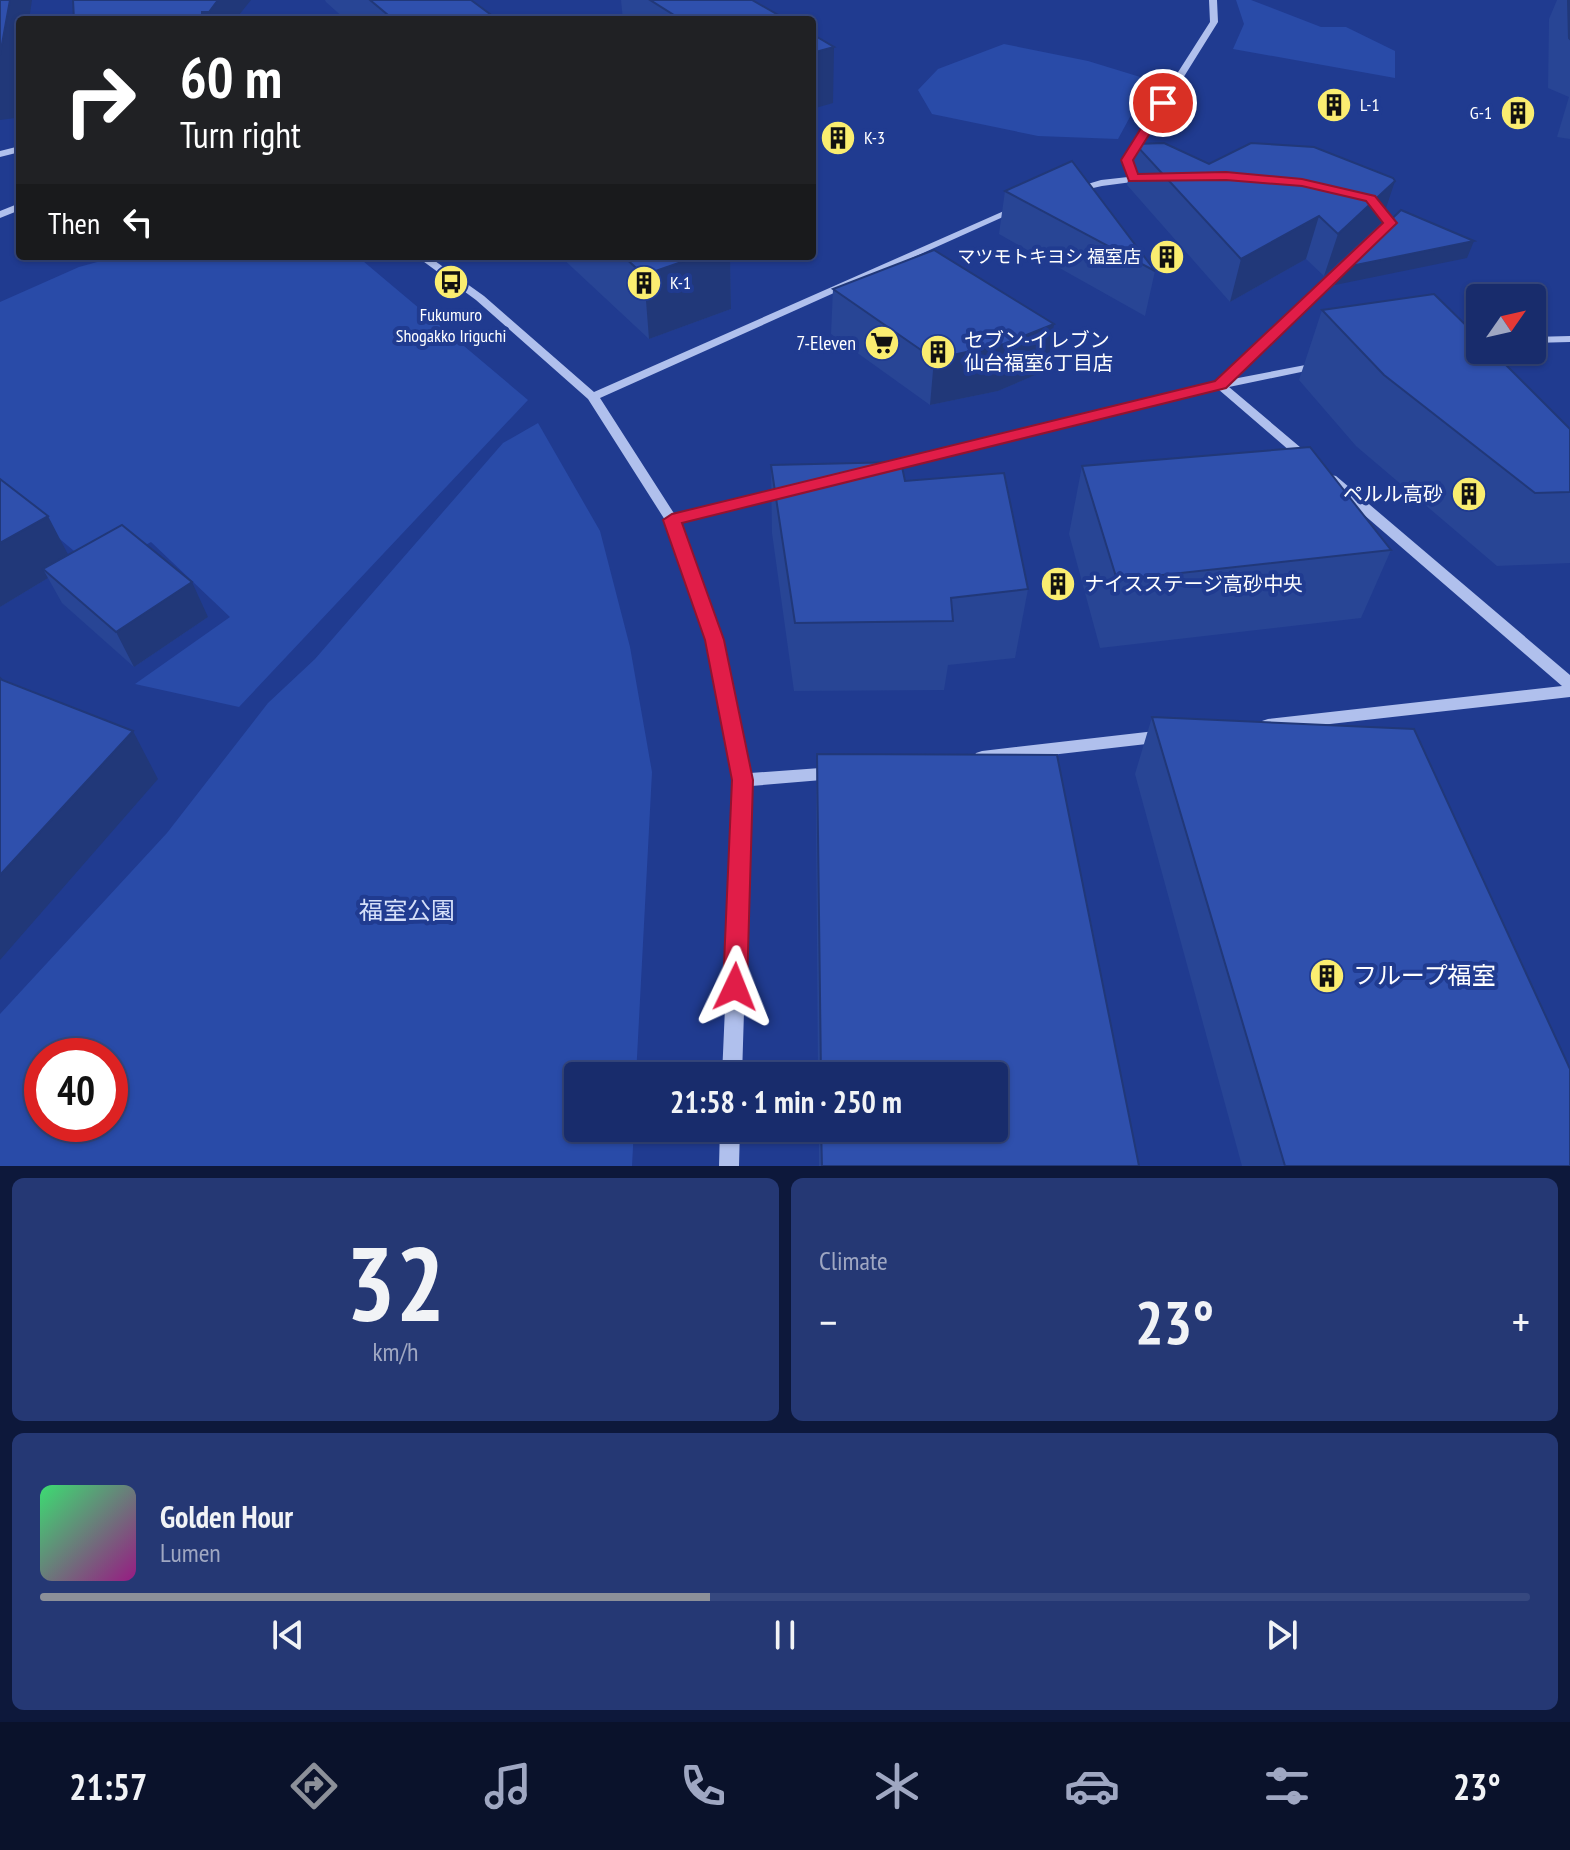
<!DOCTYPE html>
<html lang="en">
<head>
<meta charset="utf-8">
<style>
  :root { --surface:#182c6c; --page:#253874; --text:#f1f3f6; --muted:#9fa7c2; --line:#36487f; --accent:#8c9099 }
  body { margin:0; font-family:"PT Sans Narrow","Noto Sans JP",sans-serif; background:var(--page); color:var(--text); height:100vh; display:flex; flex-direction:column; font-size:30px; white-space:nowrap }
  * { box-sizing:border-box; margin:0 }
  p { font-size:26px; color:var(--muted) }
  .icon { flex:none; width:44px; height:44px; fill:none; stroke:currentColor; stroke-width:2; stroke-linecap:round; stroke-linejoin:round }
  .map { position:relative; height:1166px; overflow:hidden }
  .side { display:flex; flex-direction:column; gap:12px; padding:12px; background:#0d183b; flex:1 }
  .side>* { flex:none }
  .banner { position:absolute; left:16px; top:16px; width:800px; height:244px; border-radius:8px; box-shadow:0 2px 6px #0004,0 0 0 2px var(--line); background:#202124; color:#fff; overflow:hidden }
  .needle { width:52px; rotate:56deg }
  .tools { position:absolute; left:1466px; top:284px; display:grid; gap:16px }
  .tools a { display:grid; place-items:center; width:80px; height:80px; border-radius:8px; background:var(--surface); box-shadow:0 2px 6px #0004,0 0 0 2px var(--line); font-size:40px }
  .speed { position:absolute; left:24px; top:1038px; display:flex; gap:16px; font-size:40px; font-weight:700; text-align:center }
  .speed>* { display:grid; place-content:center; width:104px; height:104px; border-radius:50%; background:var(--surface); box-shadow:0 2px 6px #0004,0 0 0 2px var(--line); line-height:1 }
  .speed .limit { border:12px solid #d22; background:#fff; color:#111 }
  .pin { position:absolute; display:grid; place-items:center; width:68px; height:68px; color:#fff; margin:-34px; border:4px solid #fff; border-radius:50%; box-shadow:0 2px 8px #0007 }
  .me { position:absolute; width:88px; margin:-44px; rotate:2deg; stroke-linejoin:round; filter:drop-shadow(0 0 6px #0008) }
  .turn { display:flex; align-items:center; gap:28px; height:168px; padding:0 32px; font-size:36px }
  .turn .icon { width:104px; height:104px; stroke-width:2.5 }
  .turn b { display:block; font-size:56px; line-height:68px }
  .then { display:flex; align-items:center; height:76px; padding:0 32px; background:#0003; gap:16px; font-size:30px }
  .big { font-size:60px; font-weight:600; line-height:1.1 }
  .side .widget { flex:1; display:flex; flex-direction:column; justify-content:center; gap:12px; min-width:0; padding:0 28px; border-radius:12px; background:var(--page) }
  .side .dial { align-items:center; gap:0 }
  .dial b { font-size:104px; line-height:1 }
  .song { display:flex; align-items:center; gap:24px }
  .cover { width:96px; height:96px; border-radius:12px; background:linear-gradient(135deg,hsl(140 70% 55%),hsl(310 70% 35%)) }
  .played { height:8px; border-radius:4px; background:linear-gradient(90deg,var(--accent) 45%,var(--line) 45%) }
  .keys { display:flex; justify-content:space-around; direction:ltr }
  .heat { display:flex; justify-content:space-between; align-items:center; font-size:44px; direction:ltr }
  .side .tiles { flex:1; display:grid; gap:12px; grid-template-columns:1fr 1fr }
  .widget:last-child { grid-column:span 2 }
  .trip { position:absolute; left:564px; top:1062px; width:444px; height:80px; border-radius:8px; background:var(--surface); box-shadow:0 2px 6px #0004,0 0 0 2px var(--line); font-weight:600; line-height:80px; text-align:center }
  .tabs { display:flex; height:128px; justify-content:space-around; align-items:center; background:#0a122b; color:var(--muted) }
  .tabs .icon { width:56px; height:56px }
  .tabs .on { color:var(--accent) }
  .tabs b { font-size:36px; color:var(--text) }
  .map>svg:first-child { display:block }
  .green { fill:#294ba8; fill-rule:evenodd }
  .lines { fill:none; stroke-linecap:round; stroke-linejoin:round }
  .minor { fill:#b0c0ed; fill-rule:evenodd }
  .wall { fill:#284595 }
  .shaded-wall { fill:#213879 }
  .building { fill:#2f50ad; stroke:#213879; stroke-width:2 }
  .route { fill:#e11d48; stroke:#92132f; stroke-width:2 }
  .labels { text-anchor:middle; stroke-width:8; stroke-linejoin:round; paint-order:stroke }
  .far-poi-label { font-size:18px; fill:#fff; stroke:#203b90; text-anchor:start }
  .poi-label { font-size:20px; fill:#fff; stroke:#203b90; text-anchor:start }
  .near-park-label { font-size:24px; fill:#d5dff9; stroke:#203b90 }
  .near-poi-label { font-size:24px; fill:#fff; stroke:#203b90; text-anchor:start }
</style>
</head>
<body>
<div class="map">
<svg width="1570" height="1166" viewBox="0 0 1570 1166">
  <rect width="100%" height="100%" fill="#203b90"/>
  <path class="green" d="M1236 0H1251L1321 27H1346L1395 51V78L1233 49 1244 24Z
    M1004 44 1088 61 1150 80 1118 139 1038 136 932 114 918 90 938 69Z
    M119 256H357L528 400 239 707 135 684 230 617 151 542 98 571 0 489V302L79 267Z
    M538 423 600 531 630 647 652 772 636 1076H578V1128H634L632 1166H0V1014L167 833 268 703 315 659 503 443ZM42 1056H110V1124H42Z"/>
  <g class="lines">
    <path class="minor" d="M1209 0H1217L1218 22 1132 160 1137 176H1147V180L1102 186 1071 193V189L1101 180 1128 177 1122 160 1210 22Z
      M20 146V152L0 157V151Z
      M20 203V210L0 218V211Z
      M1013 207 1021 209 600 398 675 515 788 488 794 492 788 496 680 523 722 640 750 773 834 767 840 768 842 773 840 778 834 779 751 786 742 1076H722L735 780 708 640 665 520 588 399 476 300 416 256H428L484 296 594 392Z
      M1352 256 1356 257V261L1233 379 1321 362 1325 363V367L1229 387 1313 458 1315 461 1313 464H1305L1218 389 886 471 880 467 886 463 1216 382 1348 257Z
      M1570 336V342L1532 343V337Z
      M1331 475 1336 476 1570 675V697L1268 731 1262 729 1260 725 1262 721 1268 719 1562 686 1326 482 1325 479 1326 476Z
      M1164 730 1170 732 1172 736 1170 740 1164 742 982 763 976 761 974 757 976 753 982 751Z
      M720 1128H740L739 1166H719Z"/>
  </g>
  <path class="wall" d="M325 0H471L498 20H346L326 2Z
    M621 0H752L787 20H623Z
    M1557 0H1570V139L1557 137 1569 97 1548 88 1549 19Z
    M1135 144 1209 164 1381 223 1324 276 1306 259 1230 302 1127 185Z
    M1005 191 1155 271 1145 316 999 234Z
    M560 256H730L731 309 649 339Z
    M833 289 1047 370 998 391 930 405 831 334Z
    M1322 310 1570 429V563L1497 566 1356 446 1299 380Z
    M771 465 905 481 1028 589 1015 658 948 665 944 690 794 691 772 533Z
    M1082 466 1391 550 1361 618 1100 648 1069 534Z
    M0 479 68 555 208 617 134 667 62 603 48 578 0 607Z
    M1152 717 1570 1166H1242L1135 774Z
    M817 754 1139 1166H819V1128H994V1076H818L816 811Z"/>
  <path class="shaded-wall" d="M10 0H32L29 20H20V85L15 118 0 120V55Z
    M218 0H251L235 20H202V12Z
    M834 47 833 103 812 109V53Z
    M1395 181 1381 223 1324 276 1338 234Z
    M1319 216 1306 259 1230 302 1241 259Z
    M1474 241 1467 258 1335 285 1341 268Z
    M699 256H730L731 309 649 339 644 275Z
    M1054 324 1047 370 998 391 930 405 934 359Z
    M48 516 73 564 43 569 48 578 0 607V543Z
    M192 582 208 617 134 667 116 632Z
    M133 731 158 779 0 960V875Z"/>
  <path class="building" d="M0 0H10L0 55Z
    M73 0H218L209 12H202V20H74Z
    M370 0H471L498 20H394Z
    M650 0H752L787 20H682Z
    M1568 0H1570V39L1569 38Z
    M812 34 834 47 812 53Z
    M1164 143 1209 164 1251 143 1314 147 1393 178 1395 181 1338 234 1319 216 1241 259 1135 144Z
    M1072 161 1155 271 1005 191Z
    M1401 210 1474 241 1341 268Z
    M934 250 1054 324 1004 344 934 359 833 289Z
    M623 256H699L644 275Z
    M1434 294 1480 339V350H1491L1570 429V492L1535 493 1384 375 1322 310Z
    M1310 447 1391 550 1117 580 1082 466Z
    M901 462 905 481 1004 473 1028 589 951 598 953 621 795 623 771 465Z
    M0 479 48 516 0 543Z
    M122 525 192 582 116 632 43 569Z
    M0 678 2 680 133 731 0 875Z
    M1152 717 1414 729 1570 1069V1166H1285Z
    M817 754 1057 755 1139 1166H822L821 1128H994V1076H821Z"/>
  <path class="route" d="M1163 99 1169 103 1133 160 1138 174 1226 172 1302 179 1375 196 1397 223 1226 388 682 523 724 640 753 780 747 987 744 995 735 998 727 995 723 987 732 780 705 640 663 520 672 514 1215 381 1383 223 1366 201 1302 186 1226 180 1129 181 1121 160 1157 103Z"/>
  <defs>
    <g id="building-disc" transform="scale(1.8)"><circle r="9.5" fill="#faed70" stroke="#203b90"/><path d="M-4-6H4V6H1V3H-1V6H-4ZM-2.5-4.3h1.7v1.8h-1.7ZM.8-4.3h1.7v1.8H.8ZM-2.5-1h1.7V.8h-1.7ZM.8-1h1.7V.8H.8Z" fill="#111"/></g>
    <g id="bus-disc" transform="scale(1.8)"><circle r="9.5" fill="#faed70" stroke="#203b90"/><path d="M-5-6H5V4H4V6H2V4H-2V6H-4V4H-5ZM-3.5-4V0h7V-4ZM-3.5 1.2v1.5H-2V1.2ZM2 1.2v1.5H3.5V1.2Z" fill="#111"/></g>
    <g id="supermarket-disc" transform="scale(1.8)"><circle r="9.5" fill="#faed70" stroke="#203b90"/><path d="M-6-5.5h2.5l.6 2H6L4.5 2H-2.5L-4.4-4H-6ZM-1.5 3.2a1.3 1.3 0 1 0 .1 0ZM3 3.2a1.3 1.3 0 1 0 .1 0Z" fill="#111"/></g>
  </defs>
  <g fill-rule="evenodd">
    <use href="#building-disc" x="1334" y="105"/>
    <use href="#building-disc" x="1518" y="113"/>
    <use href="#building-disc" x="838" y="138"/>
    <use href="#building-disc" x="1167" y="257"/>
    <use href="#bus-disc" x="451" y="282"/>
    <use href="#building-disc" x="644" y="283"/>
    <use href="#supermarket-disc" x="882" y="343"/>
    <use href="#building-disc" x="938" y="352"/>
    <use href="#building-disc" x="1469" y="494"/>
    <use href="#building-disc" x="1058" y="584"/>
    <use href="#building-disc" x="1327" y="976"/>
  </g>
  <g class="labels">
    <g class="far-poi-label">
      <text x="1360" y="111">L-1</text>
      <text x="1492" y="119" text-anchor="end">G-1</text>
      <text x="864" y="144">K-3</text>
      <text x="1141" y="263" text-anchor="end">マツモトキヨシ 福室店</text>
      <text x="670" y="289">K-1</text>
      <text x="451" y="321" text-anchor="middle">Fukumuro<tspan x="451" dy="21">Shogakko Iriguchi</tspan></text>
    </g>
    <g class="poi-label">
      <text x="964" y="347">セブン-イレブン<tspan x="964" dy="23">仙台福室6丁目店</tspan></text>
      <text x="856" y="350" text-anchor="end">7-Eleven</text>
      <text x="1443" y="501" text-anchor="end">ペルル高砂</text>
      <text x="1084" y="591">ナイスステージ高砂中央</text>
    </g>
    <g class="near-park-label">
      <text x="407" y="919">福室公園</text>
    </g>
    <g class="near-poi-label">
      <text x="1353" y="984">フループ福室</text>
    </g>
  </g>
</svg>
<div class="tools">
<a><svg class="needle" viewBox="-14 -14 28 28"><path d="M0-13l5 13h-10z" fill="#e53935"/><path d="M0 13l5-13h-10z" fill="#9fa7c2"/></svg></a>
</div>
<div class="speed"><div class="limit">40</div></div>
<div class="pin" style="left:1163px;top:103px;background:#d93025"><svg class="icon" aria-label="arrive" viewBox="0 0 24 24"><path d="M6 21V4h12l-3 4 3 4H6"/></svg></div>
<svg class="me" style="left:735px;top:987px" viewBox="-20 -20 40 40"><path d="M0-17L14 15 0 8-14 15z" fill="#e11d48" stroke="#fff" stroke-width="4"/></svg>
<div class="trip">21:58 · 1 min · 250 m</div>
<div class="banner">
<div class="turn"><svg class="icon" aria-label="right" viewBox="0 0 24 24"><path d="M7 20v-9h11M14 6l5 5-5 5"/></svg><div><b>60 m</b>Turn right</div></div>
<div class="then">Then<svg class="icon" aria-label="left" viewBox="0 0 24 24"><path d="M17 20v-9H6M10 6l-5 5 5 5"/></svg></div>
</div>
</div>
<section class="side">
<div class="tiles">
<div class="widget dial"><b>32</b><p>km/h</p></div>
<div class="widget"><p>Climate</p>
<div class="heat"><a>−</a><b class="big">23°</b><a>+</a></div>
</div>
<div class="widget">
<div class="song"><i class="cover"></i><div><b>Golden Hour</b><p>Lumen</p></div></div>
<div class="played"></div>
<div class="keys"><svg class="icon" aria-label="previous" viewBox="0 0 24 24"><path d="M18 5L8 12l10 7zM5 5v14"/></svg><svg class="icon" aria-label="pause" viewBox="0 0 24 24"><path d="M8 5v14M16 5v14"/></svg><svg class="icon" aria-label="next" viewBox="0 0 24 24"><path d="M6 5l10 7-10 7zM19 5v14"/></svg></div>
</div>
</div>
</section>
<nav class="tabs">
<b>21:57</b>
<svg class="icon on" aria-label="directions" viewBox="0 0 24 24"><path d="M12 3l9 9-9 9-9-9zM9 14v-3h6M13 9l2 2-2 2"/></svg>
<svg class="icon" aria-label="music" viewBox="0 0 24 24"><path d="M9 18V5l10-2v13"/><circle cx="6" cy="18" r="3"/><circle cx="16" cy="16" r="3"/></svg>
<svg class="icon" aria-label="phone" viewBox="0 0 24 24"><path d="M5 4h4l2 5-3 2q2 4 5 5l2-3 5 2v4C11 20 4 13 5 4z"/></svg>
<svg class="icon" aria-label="climate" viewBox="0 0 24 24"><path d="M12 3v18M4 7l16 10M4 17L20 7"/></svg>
<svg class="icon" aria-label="car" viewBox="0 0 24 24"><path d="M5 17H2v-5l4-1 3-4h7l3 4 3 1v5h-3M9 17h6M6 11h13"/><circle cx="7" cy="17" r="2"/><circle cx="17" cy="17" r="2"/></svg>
<svg class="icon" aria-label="filters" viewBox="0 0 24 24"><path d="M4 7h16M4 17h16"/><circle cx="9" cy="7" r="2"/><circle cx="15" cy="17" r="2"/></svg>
<b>23°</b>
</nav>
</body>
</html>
